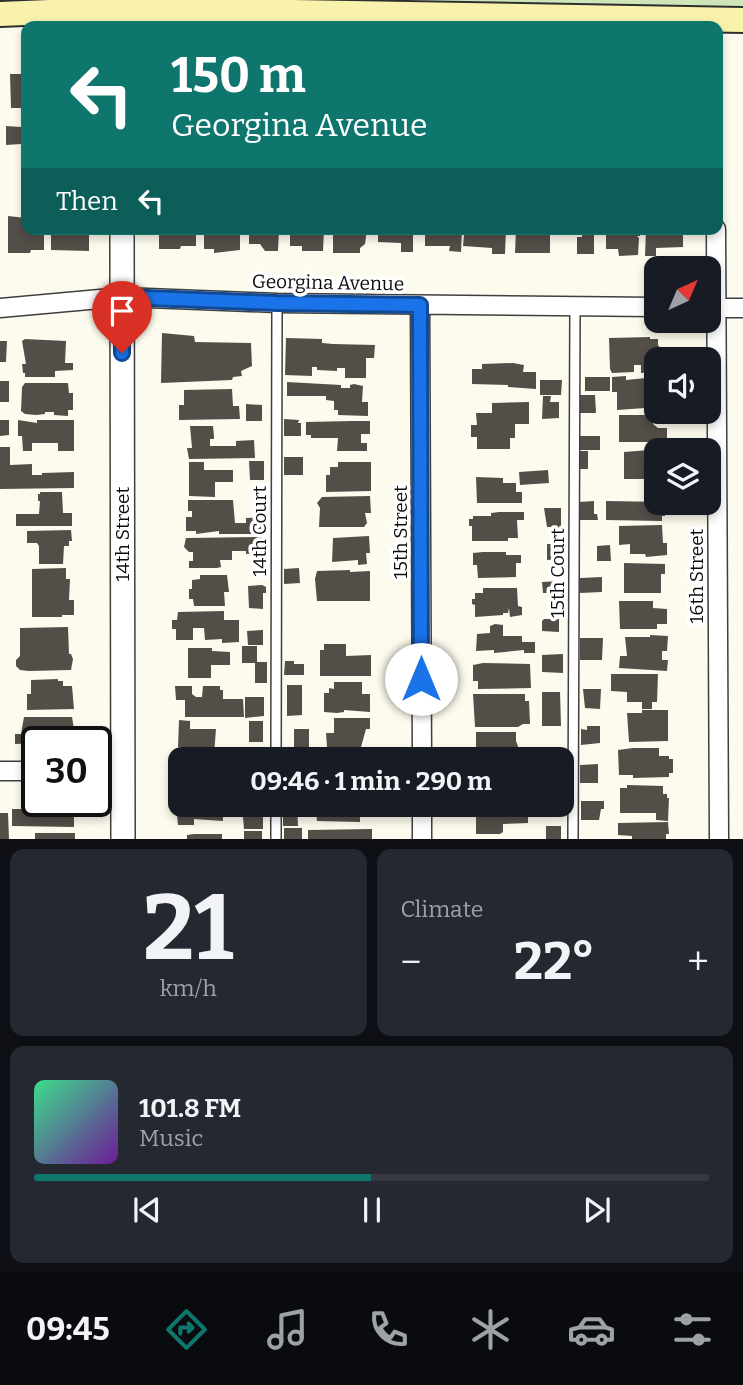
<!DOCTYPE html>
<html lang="en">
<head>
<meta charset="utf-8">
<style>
  :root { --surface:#171b24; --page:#242831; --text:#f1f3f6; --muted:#9ea1a6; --line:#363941; --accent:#0f766e }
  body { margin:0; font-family:Bitter,serif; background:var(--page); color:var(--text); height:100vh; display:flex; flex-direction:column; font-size:26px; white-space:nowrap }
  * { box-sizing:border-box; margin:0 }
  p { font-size:23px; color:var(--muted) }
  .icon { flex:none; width:38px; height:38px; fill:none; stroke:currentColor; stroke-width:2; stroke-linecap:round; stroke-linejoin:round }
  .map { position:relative; height:839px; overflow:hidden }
  .sheet { display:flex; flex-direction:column; gap:10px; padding:10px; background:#0d0f14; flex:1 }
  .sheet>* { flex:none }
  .banner { position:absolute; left:21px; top:21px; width:702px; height:214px; border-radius:14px; box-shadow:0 4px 10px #0003; background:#0f766e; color:#fff; overflow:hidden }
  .needle { width:46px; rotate:44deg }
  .fabs { position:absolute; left:644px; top:256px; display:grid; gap:14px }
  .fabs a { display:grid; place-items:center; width:77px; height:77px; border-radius:14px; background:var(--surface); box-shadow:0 4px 10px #0003; font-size:35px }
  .speed { position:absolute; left:21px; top:726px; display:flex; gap:14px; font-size:35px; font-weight:700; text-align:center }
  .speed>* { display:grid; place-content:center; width:91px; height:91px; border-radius:50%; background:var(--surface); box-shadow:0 4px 10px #0003; line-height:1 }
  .speed .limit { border:4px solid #111; border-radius:10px; background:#fff; color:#111 }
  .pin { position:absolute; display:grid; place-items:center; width:60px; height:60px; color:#fff; margin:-72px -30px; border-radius:50% 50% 50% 0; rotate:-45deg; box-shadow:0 0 7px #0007 }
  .pin .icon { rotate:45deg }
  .me { position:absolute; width:77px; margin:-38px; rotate:0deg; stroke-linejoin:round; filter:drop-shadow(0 0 5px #0008) }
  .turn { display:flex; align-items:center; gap:24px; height:147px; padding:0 35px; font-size:32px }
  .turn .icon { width:91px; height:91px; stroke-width:2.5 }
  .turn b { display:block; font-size:49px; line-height:60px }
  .then { display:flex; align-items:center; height:66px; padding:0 35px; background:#0003; gap:14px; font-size:26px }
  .big { font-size:52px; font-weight:700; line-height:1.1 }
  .sheet .tile { flex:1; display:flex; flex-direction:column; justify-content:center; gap:10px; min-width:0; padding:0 24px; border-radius:14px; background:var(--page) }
  .sheet .dial { align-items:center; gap:0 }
  .dial b { font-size:91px; line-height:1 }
  .song { display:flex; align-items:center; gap:21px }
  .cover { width:84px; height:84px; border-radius:10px; background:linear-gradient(135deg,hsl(150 70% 55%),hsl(280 70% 35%)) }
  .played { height:7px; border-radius:4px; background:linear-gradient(90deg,var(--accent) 50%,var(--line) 50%) }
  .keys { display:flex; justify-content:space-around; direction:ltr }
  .heat { display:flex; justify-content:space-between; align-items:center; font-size:38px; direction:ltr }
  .sheet .tiles { flex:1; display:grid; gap:10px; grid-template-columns:1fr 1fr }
  .tile:last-child { grid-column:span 2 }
  .trip { position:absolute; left:168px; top:747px; width:406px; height:70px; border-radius:14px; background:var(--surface); box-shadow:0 4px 10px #0003; font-weight:700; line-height:70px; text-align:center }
  .tabs { display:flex; height:112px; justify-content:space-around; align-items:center; background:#090b0e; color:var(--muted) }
  .tabs .icon { width:49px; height:49px }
  .tabs .active { color:var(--accent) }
  .tabs b { font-size:32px; color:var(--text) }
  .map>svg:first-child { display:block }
  .green { fill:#cfe5b9 }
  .building { fill:#544e49 }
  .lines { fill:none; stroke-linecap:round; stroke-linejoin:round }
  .service-casing { stroke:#3f3f3f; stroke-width:12 }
  .minor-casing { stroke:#3f3f3f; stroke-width:21 }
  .tertiary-casing { stroke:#3f3f3f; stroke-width:26 }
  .secondary-casing { stroke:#2e2e2e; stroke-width:28 }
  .service { stroke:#fff; stroke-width:9 }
  .minor { stroke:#fff; stroke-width:18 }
  .tertiary { stroke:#fff; stroke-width:23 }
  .secondary { stroke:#f8f2ad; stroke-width:24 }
  .route-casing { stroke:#114b97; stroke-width:18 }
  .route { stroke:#1a73e8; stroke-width:12 }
  .labels { text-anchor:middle; stroke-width:7; stroke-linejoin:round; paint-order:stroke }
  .street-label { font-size:19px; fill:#0c0c0c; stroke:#fff }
</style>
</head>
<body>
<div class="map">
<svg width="743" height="839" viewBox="0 0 743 839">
  <rect width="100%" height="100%" fill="#fdfbed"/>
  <path class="green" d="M162 0H743V8Z"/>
  <path class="building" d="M10 74H26V108H11Z
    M6 126 21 127V144L6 145Z
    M8 216 26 218V229H44V250H31L30 253H8Z
    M51 229H80V235H89V251L51 250Z
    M159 229H196V246H181L180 249H159Z
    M204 229H240V250L214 253V249H204Z
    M249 229H279L278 251H265L260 244H249Z
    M290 229H324L323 251H302V246H290Z
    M333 229H367L365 244 360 248V253H333Z
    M378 229H413V252H401V243L378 242Z
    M425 229H462L461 252 449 251 450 246H425Z
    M471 229H506L505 254H492V248L463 246 464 235H470Z
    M516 229H550V253H515Z
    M582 229H594V254H577V237H582Z
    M606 229H640V236H637L639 238 638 255 619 256 618 249H606Z
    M646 229H683V247L656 248V256H645Z
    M162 333 194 336 195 342 251 343 252 366 241 371 242 376 233 377 232 380 161 383Z
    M650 337V339H658V345L667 356V359H656V372L641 373V365H634V372L612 373 610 369 609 338Z
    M286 338 322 339V343L333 344 375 345 374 358H366V378H345V368H337V371L317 370V367H312V376L285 375Z
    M25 339 66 341 65 363H73V370L55 371V377H25V373H23L22 364H26L22 341Z
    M0 341H7L6 362H0Z
    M513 363 524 365 523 372H536V389L508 387V385L472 384V369H482V364Z
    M626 376V380L656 377V409L645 410V408L617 410V392H612V377Z
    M585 377H610V391H585Z
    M540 380H562L561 395H540Z
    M0 381H9V402H0Z
    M287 382 341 385V388H350V385L354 384 363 386 362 402H368V416L338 415V410H334V401L326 400V396H287Z
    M25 383H68L69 393H73V410H68V416L54 415V412H45V414L36 415 25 414 21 411 22 387Z
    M232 389 233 406H239L240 419 179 420V405H184V390Z
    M578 395H595L596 413H579Z
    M543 396H551L550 402H559V418L542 419Z
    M529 402V424H515V438H510V449H477V437H471V425H477L476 413H492V403Z
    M246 404 262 405V421H246Z
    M619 415H653V424L658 428H667V442H619Z
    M284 419 299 420 298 423H301V436H284Z
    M0 420H9V435L0 436Z
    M18 420 37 423V420H74V451H58V443H32V451H23L22 436H18Z
    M352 421H370V434H361V443H367V451H337L338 438H311V435H306V422Z
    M190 426H213L214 436V439H210V446H236V441L254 440 255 458 189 459 187 448H192Z
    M577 436H600V450H577Z
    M0 447H10V465L32 464V475H42V473L74 472V488L0 489Z
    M650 450 656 452V479H624V452Z
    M577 451H588V469H576Z
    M284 457H303V475H284Z
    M249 461H264V480H250Z
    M189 462H204V470H233V482H215V497L189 496Z
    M338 462H371V491L326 492V475H330V467H338Z
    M548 470 549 483 520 485 519 472Z
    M476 477 503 478V483H516V492H522V503H477Z
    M40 492H62L63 513H72V526H16V514H39L40 501H38V494H40Z
    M370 496 371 513H365L367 523 364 527H319L320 508 317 503 322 497Z
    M188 500H233L235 523H246V518L262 517V534H219V531L196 534V531H186V517H192V511H188Z
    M594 501V514H597L598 520H579V502Z
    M606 501 665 502V516H662V521L606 520Z
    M544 508H561V530H551V527H547Z
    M499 512H524V520H517L518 538H508V541H472V526H469V519H473V516H491V513Z
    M662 525 663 543H667V555L646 557 645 554H630V544L619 545V526Z
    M71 530 72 541H69V546H64L63 564H39V546L37 543H27V531Z
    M369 536 370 553H366L367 564 358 565V560L332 562 333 538Z
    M262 537 265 572H256L255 553 246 554V551H232V560H220L221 567 217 568H189V561H193V552H189L184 547 186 538Z
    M547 544H562V559L547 560Z
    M610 545 611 561H597V546Z
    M483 552H506V555H521V563H516V577L478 578 477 565H473V553Z
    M624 563 665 564V574H661V593H624Z
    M66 568V579H70L69 600H74V615H62V617H32V569Z
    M299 568 300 583 284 584V569Z
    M350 570V572L370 571V601H317L315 579 317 571Z
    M200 575H227L229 592H224L225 606H194L193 599H189V589H192V580L200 579Z
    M602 577V592L580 593V578Z
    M561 581 562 602 554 603V595L547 596V593H543L542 582Z
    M262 585 266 587V593H263V609L249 608 248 586Z
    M483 588H517L518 606 522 607V615L510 617 509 608 508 613H503V615L475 617V605L472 604V599H475V593H483Z
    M619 601H653V608L667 609V624H657V629H620Z
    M224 611V620H239V642L222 643V639L205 640 204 628H193V640H176V629H172V620H177L178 612Z
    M544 619H559V632L542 631V621Z
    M495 624 503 625V636H522V642H535V653H524V650L494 653V650L476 651 477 634 490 633V626Z
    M68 627 69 654H71L73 659 71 670 29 671 20 670 16 666V660L20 656V628Z
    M263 630V645H248L247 631Z
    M650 635 668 636 667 651H662V660H668L667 671 619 668 620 656H627L625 637H650Z
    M580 638H603L602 660H580Z
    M324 644H346V656L371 655V676H320V650H324Z
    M242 646H257V662H267V683H255V663H242Z
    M188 648H212V651L230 652V665H211V678H188Z
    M563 654V673L542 672V655Z
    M285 661H294V664H304V675H284Z
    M483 663 530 664 531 688 478 689V681H473V665Z
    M611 674H658L657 702H652V709H642V702H627V692L611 691Z
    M58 679V681H63V686H72L74 709 27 710V694H31V680Z
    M334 682H362V694H370V712L344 710V712L337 713 324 712V693H329V688L334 689Z
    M287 685H302V715L287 716Z
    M175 686H192V694L196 697H202L203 686H220V690H223V699H243L244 717H185V700H176Z
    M583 689H601L600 709 585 708Z
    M542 692H560L561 726H542Z
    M473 694H525V701H529L530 724H523L518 727H475Z
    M245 697H264V716L245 718Z
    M642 710H668V741L629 742 627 713H642Z
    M24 717H72L74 729 72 733 67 734V742L15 744V734H21Z
    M334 718H370V729H366L361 747H327L326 733H334Z
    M179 720 190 721V729H216L214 754H182V747H178Z
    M249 721H263V742H249Z
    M587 726H600V743L581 745V729L587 730Z
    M294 729H309V752H294Z
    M476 732H516V741L519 749 526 750 527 760H473V752H476Z
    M542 747H559V760H542Z
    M633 748H659V756H669V759H673V773H669V777L633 778V775H619L618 750Z
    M370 755V760H334V756Z
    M598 764V783H580V765Z
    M627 785 663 786V794H667V798H669L668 821 656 820V813H620V788H627Z
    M175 796H180V805H223V821L194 819V825H178Z
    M581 801H604V809H601L599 820H581Z
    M41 802H67V809H74V827L12 826V809H26V815H40L41 817Z
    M297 805 298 826H283V806Z
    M315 805H370V808H360V822L317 821Z
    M476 805 524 807 528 809V823L503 824V832L500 834H476Z
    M0 813H8L9 839H0Z
    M243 817H263V829H244Z
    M668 822 669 834H666V839H632V836L618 835V823Z
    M546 826H561V839H546Z
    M284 828H302V839H284Z
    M372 829V839H308V830Z
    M244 831H262V839H244Z
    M35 833H75V839H35Z
    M194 834H222V839H187V835Z"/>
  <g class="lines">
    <g class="service-casing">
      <path id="service" d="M276 760 277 303
        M276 839V805
        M573 839 575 306"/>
    </g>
    <g class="minor-casing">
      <path id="minor" d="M716 229 719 839
        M420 305 422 760
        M0 308 122 297 277 303 656 307
        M709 308H743
        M96 770 122 769
        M0 771H37
        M422 805V839"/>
    </g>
    <g class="tertiary-casing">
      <path id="tertiary" d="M122 229 123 839"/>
    </g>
    <g class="secondary-casing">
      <path id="secondary" d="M0 14 124 9 743 20"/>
    </g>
    <use href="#service" class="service"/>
    <use href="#minor" class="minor"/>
    <use href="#tertiary" class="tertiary"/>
    <use href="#secondary" class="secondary"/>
  </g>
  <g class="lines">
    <g class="route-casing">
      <path id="route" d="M122 353V297L277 303 420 305 421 679"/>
    </g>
    <use href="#route" class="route"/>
  </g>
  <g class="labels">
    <g class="street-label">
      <text transform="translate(328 282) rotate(1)" y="7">Georgina Avenue</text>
      <text transform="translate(259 531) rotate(-90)" y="7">14th Court</text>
      <text transform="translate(400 532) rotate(-90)" y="7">15th Street</text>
      <text transform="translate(122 534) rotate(-90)" y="7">14th Street</text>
      <text transform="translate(557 573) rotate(-90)" y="7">15th Court</text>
      <text transform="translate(696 576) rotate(-90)" y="7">16th Street</text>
    </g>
  </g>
</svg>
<div class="fabs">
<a><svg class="needle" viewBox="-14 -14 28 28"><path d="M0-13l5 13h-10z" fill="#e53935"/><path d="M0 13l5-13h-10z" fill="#9ea1a6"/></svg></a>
<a><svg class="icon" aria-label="sound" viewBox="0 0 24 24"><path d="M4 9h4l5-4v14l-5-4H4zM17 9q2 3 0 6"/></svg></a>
<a><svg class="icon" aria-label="layers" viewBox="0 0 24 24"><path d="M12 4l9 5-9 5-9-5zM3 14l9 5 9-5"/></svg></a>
</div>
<div class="speed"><div class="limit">30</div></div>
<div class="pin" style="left:122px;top:353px;background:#d93025"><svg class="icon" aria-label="arrive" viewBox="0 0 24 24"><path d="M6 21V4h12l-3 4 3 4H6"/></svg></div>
<svg class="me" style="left:421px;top:679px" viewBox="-20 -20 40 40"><circle r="19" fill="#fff"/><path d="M0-13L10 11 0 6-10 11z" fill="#1a73e8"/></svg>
<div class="trip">09:46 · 1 min · 290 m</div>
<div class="banner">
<div class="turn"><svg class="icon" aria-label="left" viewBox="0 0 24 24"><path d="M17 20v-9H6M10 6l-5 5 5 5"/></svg><div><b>150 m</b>Georgina Avenue</div></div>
<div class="then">Then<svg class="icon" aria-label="left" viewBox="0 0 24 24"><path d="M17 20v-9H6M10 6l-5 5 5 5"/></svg></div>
</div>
</div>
<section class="sheet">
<div class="tiles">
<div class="tile dial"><b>21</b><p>km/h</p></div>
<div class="tile"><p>Climate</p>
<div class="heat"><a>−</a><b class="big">22°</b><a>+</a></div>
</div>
<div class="tile">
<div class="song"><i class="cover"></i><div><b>101.8 FM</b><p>Music</p></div></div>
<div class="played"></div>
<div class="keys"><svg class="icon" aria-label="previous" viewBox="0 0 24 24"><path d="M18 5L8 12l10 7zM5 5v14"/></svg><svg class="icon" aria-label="pause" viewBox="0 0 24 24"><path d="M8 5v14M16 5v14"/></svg><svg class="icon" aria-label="next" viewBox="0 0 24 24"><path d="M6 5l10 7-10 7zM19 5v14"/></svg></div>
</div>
</div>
</section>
<nav class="tabs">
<b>09:45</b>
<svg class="icon active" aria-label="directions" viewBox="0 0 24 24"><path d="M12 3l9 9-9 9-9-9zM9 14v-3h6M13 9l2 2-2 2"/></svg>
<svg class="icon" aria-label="music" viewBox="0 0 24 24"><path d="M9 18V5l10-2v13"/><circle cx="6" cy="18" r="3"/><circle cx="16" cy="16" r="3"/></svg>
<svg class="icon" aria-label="phone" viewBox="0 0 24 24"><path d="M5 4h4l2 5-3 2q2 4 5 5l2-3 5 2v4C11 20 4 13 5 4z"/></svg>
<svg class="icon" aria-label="climate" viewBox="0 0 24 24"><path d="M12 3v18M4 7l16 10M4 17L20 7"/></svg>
<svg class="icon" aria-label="car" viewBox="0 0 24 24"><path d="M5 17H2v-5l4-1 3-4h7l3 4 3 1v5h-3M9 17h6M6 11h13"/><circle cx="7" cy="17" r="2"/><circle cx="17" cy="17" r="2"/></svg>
<svg class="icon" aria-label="filters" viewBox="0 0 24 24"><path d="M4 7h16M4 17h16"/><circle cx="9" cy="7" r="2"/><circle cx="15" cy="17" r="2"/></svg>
</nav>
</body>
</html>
